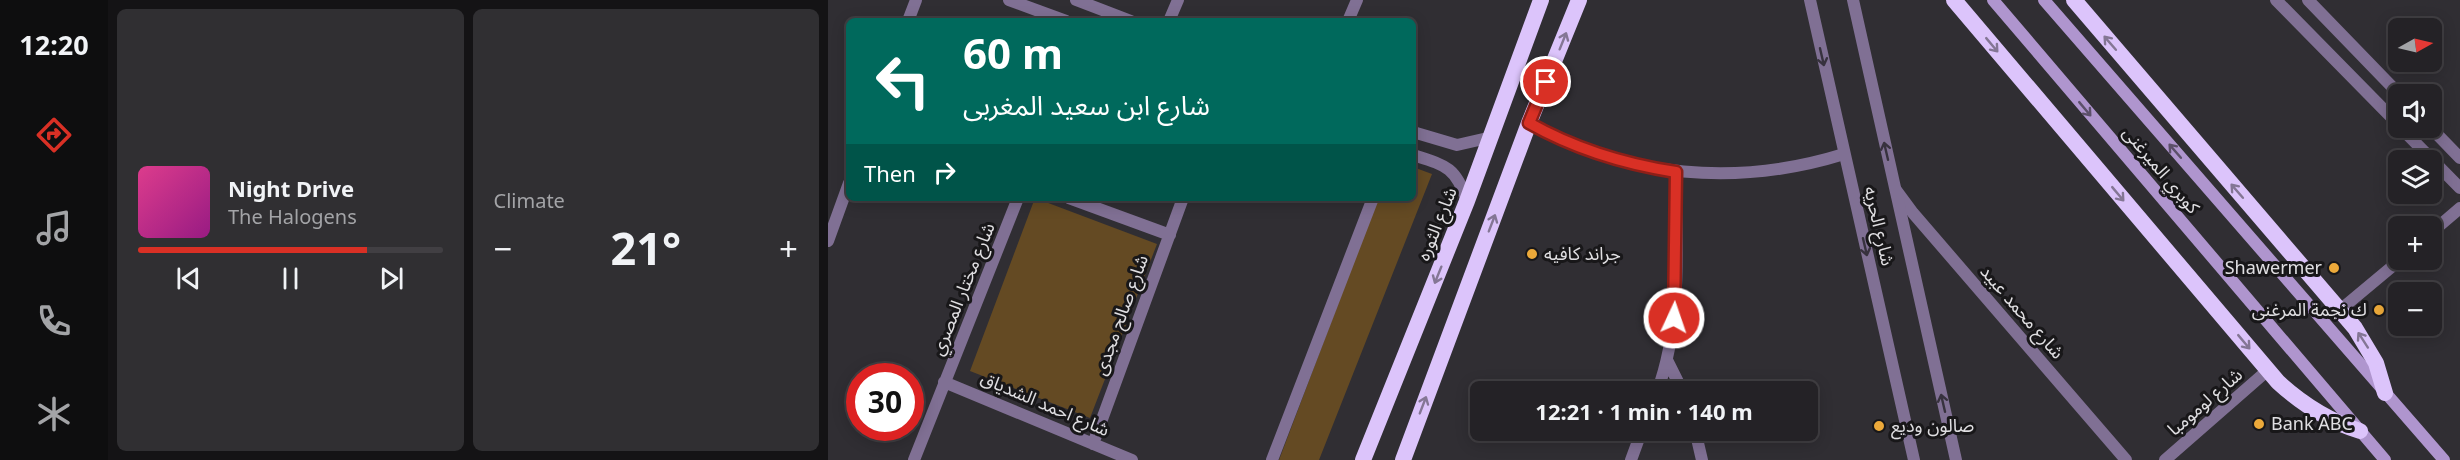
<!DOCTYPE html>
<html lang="en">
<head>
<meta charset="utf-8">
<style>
  :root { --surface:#242226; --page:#302f32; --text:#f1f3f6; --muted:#a3a4a7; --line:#413f43; --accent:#d93025 }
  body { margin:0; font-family:"Noto Sans","Noto Sans Arabic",sans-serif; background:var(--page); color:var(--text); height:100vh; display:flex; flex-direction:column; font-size:22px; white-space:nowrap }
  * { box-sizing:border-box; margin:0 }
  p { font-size:20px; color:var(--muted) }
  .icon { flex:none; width:33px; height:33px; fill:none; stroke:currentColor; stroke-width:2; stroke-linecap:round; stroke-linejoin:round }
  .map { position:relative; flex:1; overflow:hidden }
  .side { display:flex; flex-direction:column; gap:9px; padding:9px; background:#141315; width:720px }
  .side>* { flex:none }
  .banner { position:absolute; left:18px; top:18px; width:570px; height:183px; border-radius:9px; box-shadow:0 3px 15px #0003,0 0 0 2px var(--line); background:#00695c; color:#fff; overflow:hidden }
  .needle { width:39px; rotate:82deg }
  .buttons { position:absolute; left:1560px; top:18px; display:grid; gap:12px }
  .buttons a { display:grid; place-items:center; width:54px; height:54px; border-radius:9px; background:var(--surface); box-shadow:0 3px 15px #0003,0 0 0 2px var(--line); font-size:30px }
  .speed { position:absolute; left:18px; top:363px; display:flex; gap:12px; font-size:30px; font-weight:700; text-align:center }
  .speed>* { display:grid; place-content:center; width:78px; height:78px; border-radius:50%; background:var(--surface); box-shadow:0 3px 15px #0003,0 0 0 2px var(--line); line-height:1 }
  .speed .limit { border:9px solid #d22; background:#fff; color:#111 }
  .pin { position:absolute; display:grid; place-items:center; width:51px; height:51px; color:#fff; margin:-26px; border:3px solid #fff; border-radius:50%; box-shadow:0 2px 6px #0007 }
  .me { position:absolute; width:66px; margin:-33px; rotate:3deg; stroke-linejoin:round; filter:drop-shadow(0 0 4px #0008) }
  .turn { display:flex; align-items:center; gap:21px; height:126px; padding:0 18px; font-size:27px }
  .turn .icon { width:78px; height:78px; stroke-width:2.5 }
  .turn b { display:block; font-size:42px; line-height:51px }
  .then { display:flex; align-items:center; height:57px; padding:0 18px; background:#0003; gap:12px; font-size:22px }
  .big { font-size:45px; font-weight:700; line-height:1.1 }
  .side .card { flex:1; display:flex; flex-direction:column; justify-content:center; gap:9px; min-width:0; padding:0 21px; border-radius:9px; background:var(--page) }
  .song { display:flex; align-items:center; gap:18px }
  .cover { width:72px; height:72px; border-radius:9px; background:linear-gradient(135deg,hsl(330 70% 55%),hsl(310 70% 35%)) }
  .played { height:6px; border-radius:3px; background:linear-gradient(90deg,var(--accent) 75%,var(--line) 75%) }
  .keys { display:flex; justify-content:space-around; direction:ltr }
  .heat { display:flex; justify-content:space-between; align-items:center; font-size:33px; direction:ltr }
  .side .tiles { flex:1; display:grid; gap:9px; grid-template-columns:repeat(2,1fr) }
  .trip { position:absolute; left:642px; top:381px; width:348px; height:60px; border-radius:9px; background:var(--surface); box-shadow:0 3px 15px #0003,0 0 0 2px var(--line); font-weight:700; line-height:60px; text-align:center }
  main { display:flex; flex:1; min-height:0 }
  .menu { display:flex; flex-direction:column; width:108px; justify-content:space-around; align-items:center; background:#0e0e0f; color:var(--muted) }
  .menu .icon { width:42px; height:42px }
  .menu .selected { color:var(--accent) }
  .menu b { font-size:27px; color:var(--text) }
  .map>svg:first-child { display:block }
  .green { fill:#644a23 }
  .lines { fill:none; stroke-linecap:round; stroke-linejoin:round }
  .minor { stroke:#807094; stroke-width:12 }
  .tertiary { stroke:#807094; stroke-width:12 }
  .secondary { stroke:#af95ce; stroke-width:12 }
  .trunk { stroke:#dcc4fb; stroke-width:16 }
  .oneway { stroke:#847695 }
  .oneway2 { stroke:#37323e }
  .oneway3 { stroke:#5c506a }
  .route-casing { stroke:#8d1f18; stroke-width:15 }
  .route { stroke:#d93025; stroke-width:10 }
  .poi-dot { fill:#eca93a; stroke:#181719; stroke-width:2 }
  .labels { text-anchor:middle; stroke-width:6; stroke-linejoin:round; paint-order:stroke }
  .street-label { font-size:18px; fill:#e0dfe2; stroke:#181719 }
  .poi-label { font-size:18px; fill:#e0dfe2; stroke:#181719; text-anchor:start }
</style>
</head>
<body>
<main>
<nav class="menu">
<b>12:20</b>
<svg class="icon selected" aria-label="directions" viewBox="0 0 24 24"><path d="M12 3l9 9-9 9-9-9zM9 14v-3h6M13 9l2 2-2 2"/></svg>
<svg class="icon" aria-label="music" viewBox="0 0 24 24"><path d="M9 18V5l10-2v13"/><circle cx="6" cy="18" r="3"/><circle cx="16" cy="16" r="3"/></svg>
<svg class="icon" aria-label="phone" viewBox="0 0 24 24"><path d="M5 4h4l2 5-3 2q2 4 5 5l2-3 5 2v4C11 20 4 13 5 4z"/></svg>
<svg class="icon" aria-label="climate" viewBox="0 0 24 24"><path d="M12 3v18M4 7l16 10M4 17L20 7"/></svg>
</nav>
<section class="side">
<div class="tiles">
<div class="card">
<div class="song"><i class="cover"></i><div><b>Night Drive</b><p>The Halogens</p></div></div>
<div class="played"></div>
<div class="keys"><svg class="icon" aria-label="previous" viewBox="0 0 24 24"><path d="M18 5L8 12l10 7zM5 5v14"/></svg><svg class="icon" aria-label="pause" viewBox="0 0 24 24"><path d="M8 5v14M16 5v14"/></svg><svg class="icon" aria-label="next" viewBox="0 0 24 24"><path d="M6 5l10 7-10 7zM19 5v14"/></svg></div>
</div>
<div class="card"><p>Climate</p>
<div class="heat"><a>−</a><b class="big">21°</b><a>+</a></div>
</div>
</div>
</section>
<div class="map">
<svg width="1632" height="460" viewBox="0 0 1632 460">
  <rect width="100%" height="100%" fill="#302e33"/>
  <path class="green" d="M585 167 604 174 491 460H451L550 198H585Z
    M207 198 329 244 262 418 142 371Z"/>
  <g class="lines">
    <path class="minor" d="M181 0 238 21
      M248 0 303 21
      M1448 0 1570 124
      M1480 0 1571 94
      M80 21 88 0
      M341 21 350 0
      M520 21 529 0
      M701 123C799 178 910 187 1016 154
      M1573 128 1632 188
      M1603 128 1632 158
      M585 132 629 145 664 137
      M585 155C617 165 628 167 639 201
      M1068 190 1085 213 1298 460
      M241 198 342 235
      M1604 232 1632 208
      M0 241 21 183
      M1512 310 1572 260
      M839 360 855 392
      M116 382 304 460
      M829 392C855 322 848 244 848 172
      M867 430 874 460
      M265 444 355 198
      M86 460 190 198
      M444 460 545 198
      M803 460 814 430
      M1337 460 1440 370"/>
    <path class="tertiary" d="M982 0 1086 460
      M1025 0 1128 460"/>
    <path class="secondary" d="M1165 0 1557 460
      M1216 0 1616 460"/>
    <path class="trunk" d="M1126 0 1450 382C1474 404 1501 421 1532 431
      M1246 0 1527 328 1548 363 1557 393
      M535 460 639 201 713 0
      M575 460 701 123 751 0"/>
  </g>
  <defs><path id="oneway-shaft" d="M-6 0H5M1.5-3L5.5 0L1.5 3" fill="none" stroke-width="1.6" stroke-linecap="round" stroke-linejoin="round" transform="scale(1.5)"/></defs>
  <g class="oneway">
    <use href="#oneway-shaft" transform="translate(735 41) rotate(-68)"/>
    <use href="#oneway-shaft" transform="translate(1282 43) rotate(-131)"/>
    <use href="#oneway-shaft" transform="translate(1164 45) rotate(50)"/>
    <use href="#oneway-shaft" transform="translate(1409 191) rotate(-131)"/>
    <use href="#oneway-shaft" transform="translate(1290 194) rotate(50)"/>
    <use href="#oneway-shaft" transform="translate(664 223) rotate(-69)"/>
    <use href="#oneway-shaft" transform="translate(610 275) rotate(112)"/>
    <use href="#oneway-shaft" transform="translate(1535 340) rotate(-123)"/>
    <use href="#oneway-shaft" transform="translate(1416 342) rotate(50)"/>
    <use href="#oneway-shaft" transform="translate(595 405) rotate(-69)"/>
  </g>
  <g class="oneway2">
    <use href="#oneway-shaft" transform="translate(994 57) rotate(77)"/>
    <use href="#oneway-shaft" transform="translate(1058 151) rotate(-103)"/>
    <use href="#oneway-shaft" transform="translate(1037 247) rotate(77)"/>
    <use href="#oneway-shaft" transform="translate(1115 403) rotate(-103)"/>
  </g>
  <g class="oneway3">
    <use href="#oneway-shaft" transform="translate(1257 109) rotate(50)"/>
    <use href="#oneway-shaft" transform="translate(1347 151) rotate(-131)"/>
  </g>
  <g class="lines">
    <g class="route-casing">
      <path id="route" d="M718 82 701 123C747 149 796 164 848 172L846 318"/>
    </g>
    <use href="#route" class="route"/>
  </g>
  <g class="poi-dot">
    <circle cx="704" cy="254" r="6"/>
    <circle cx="1506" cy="268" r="6"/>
    <circle cx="1551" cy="310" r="6"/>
    <circle cx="1431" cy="424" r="6"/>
    <circle cx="1051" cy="426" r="6"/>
  </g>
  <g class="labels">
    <g class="street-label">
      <text transform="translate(1333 170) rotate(50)" y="6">كوبري الميرغنى</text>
      <text transform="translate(609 224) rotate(-68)" y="6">شارع الثوره</text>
      <text transform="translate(1051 226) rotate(77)" y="6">شارع الحريه</text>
      <text transform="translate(135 289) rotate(-68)" y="6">شارع مختار المصري</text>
      <text transform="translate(1194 312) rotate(49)" y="6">شارع محمد عبيد</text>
      <text transform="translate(293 315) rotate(-70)" y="6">شارع صالح مجدى</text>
      <text transform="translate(1377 402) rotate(-41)" y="6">شارع لومومبا</text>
      <text transform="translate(217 404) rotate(23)" y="6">شارع احمد الشدياق</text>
    </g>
    <g class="poi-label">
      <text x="716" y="260">جراند كافيه</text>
      <text x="1494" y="274" text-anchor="end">Shawermer</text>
      <text x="1539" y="316" text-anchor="end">ك نجمة المرغنى</text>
      <text x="1443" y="430">Bank ABC</text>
      <text x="1063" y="432">صالون وديع</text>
    </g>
  </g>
</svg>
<div class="buttons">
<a><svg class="needle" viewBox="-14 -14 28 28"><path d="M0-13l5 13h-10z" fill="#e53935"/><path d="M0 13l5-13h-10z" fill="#a3a4a7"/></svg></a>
<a><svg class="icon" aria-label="sound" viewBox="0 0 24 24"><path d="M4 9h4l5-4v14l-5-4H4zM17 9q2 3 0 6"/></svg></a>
<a><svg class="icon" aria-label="layers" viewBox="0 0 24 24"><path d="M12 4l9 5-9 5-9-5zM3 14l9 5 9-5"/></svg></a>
<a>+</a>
<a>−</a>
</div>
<div class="speed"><div class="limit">30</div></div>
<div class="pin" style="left:718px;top:82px;background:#d93025"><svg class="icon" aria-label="arrive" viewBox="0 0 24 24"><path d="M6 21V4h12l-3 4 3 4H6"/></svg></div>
<svg class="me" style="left:846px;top:318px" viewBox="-20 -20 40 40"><circle r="17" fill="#d93025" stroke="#fff" stroke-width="3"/><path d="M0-11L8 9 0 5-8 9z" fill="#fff"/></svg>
<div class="trip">12:21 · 1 min · 140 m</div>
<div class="banner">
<div class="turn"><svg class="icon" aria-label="left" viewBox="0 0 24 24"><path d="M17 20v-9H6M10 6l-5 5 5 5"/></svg><div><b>60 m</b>شارع ابن سعيد المغربى</div></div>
<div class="then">Then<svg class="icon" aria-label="right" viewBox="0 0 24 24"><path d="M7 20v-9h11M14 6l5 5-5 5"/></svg></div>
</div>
</div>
</main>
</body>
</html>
